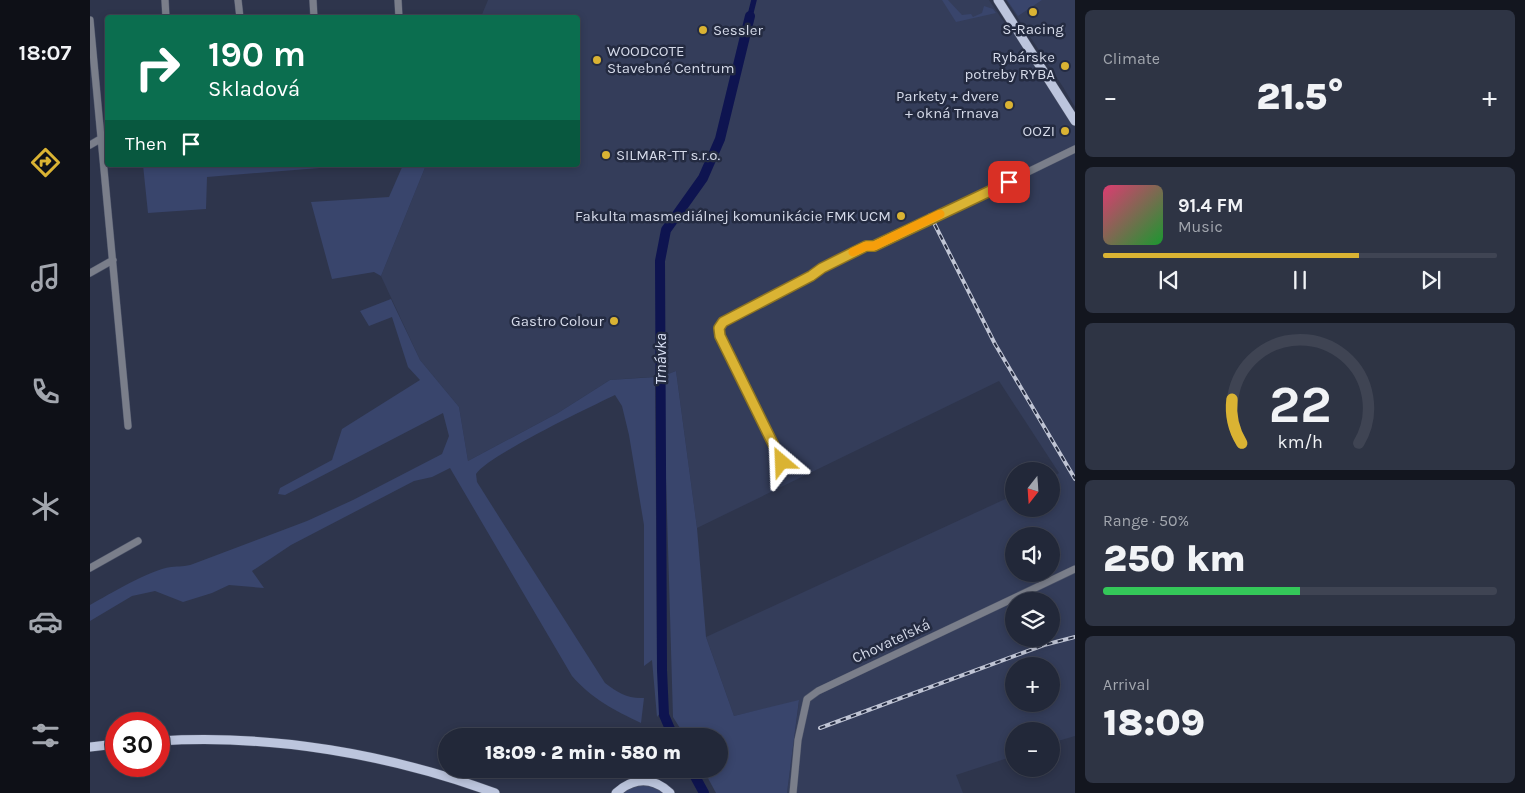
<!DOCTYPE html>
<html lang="en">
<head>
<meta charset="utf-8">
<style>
  :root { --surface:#222839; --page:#2e3444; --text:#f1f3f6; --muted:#a2a6ae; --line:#3f4453; --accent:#dab333 }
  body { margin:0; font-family:Karla,sans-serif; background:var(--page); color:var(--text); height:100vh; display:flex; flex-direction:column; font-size:19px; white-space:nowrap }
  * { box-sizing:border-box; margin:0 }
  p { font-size:16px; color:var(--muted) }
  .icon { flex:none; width:28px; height:28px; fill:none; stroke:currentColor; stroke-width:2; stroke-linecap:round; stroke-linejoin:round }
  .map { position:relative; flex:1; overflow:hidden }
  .drawer { display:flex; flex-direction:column; gap:10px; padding:10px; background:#13161f; width:450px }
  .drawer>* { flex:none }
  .hud { position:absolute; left:15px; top:15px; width:475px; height:152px; border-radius:5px; box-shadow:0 2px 8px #0003,0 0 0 1px var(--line); background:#0b6e4f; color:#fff; overflow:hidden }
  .needle { width:32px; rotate:197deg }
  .controls { position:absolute; left:915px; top:462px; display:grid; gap:10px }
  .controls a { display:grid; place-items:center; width:55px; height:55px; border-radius:50%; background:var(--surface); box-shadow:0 2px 8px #0003,0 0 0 1px var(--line); font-size:25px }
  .speed { position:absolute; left:15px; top:712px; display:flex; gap:10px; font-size:25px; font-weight:700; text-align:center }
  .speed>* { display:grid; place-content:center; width:65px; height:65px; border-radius:50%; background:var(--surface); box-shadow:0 2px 8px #0003,0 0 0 1px var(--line); line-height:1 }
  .speed .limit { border:8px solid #d22; background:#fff; color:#111 }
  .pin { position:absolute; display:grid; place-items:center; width:42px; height:42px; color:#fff; margin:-21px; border-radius:10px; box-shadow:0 2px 8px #0006 }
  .me { position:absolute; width:55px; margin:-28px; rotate:334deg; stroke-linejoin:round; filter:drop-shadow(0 0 4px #0008) }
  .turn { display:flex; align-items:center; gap:18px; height:105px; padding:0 20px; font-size:22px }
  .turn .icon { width:65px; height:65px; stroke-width:2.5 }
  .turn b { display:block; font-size:35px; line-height:42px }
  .then { display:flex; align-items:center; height:48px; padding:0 20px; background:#0003; gap:10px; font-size:19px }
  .big { font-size:38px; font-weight:800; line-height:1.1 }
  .drawer .tile { flex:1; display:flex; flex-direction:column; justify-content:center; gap:8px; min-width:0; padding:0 18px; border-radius:8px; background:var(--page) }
  .drawer .dial { align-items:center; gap:0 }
  .dial svg { height:130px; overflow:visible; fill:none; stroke:var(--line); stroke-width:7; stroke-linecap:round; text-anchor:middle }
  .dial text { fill:var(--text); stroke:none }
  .song { display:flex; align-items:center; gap:15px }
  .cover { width:60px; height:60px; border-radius:8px; background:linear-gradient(135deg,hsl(340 70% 55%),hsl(130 70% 35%)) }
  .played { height:5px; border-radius:2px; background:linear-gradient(90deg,var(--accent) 65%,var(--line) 65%) }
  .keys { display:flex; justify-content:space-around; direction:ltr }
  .heat { display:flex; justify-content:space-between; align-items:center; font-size:28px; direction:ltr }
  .charge { height:8px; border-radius:4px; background:linear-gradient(90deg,#34c759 50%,var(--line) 0) }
  .trip { position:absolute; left:348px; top:728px; width:290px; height:50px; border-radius:25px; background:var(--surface); box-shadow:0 2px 8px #0003,0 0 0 1px var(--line); font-weight:800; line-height:50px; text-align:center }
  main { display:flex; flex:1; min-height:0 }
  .tabs { display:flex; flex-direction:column; width:90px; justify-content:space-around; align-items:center; background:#0e1017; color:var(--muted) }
  .tabs .icon { width:35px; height:35px }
  .tabs .active { color:var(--accent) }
  .tabs b { font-size:22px; color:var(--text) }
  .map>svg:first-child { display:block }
  .built { fill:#343d5a; fill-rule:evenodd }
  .green { fill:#39456c }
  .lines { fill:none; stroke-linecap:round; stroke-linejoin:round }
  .canal { stroke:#0e1450; stroke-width:5.5 }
  .river { stroke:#0e1450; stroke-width:10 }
  .minor-casing { stroke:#4c5368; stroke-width:8 }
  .major-casing { stroke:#4c5368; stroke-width:10 }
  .minor { stroke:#7a7e8a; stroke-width:7 }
  .major { stroke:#bcc5dd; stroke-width:9 }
  .rail-casing { stroke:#bfc4d4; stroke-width:4 }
  .rail { stroke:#242b41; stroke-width:2; stroke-dasharray:5.5; stroke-linecap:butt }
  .route-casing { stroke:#8e7421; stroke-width:12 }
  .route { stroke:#dab333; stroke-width:9 }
  .slow { stroke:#f59e0b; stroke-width:9 }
  .poi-dot { fill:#dab333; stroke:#242b41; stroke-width:2 }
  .labels { text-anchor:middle; stroke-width:5; stroke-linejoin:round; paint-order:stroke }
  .poi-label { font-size:15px; fill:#d5dae9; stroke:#242b41; text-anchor:end }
  .street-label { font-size:15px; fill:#d5dae9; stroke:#242b41 }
  .water-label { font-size:16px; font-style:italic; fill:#d9e0f4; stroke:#242b41 }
</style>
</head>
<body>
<main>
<nav class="tabs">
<b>18:07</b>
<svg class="icon active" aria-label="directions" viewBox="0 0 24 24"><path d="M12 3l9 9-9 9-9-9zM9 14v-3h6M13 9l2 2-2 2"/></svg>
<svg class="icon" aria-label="music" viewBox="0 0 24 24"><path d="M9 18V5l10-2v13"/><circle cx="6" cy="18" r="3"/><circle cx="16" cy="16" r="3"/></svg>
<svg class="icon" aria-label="phone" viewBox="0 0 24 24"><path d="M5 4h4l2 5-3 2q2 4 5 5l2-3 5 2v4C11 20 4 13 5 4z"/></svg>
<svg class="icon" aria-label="climate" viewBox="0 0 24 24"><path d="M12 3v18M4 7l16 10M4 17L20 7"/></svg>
<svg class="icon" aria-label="car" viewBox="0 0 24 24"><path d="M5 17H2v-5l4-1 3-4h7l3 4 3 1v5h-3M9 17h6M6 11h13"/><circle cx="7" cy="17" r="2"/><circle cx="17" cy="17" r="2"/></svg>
<svg class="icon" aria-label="filters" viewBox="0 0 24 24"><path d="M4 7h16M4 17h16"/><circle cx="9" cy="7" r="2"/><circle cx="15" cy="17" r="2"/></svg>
</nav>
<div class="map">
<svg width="985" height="793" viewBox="0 0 985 793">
  <rect width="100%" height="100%" fill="#2e354c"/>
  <path class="built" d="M398 0H899L918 28 932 42 985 125V736L961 743V731H924V756L866 775 873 793H697L709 701 644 716 616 637 924 495V509H961V478L969 473 909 381 607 528 586 371 573 376 520 380 468 413 378 461 369 407 330 360 291 276 336 165H488V18L391 17ZM924 536H961V574H924ZM924 601H961V639H924ZM924 666H961V704H924Z
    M916 0H985V107L973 87Z"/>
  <path class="green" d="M852 0H858L872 15 881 14 883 17 892 13 894 6 903 9 906 13 866 22Z
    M917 0H952L928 16Z
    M53 165H267L117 177 116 209 58 213Z
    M313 165H336L291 276 284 272 242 279 221 202 299 197Z
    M301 299 330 360 369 407 378 461 468 413 520 380 565 377 567 655 570 713 567 717 562 660 554 666V525L539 435 532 406 525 395C500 407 397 456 386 474L387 482 411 520 515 683C528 693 538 699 554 698L551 723C524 710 502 699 482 676L360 468 342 477 324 481 201 545 162 571 174 588 139 585 122 593 93 602 65 591 42 596 0 621V605C20 594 59 570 81 567 89 566 95 567 103 564L217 521 263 500 352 454 359 436 353 413 195 495 188 494 190 488 242 460 252 429 330 380 318 367 302 317 279 326 270 311Z
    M586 371 607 528 616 637 644 716 709 700 697 793H626L613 769H629V736H595L583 717 573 376Z
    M550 785H561L575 793H534L540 788Z"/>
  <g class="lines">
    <path class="canal" d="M660 16 664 0"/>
    <path class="river" d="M583 736 574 715 572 670 570 261 576 230 613 178 630 139 660 16
      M601 769 614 793"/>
    <g class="minor-casing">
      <path id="minor" d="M75 0 76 18
        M148 0 150 18
        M223 0 224 18
        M308 0 309 18
        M0 20 38 426
        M0 145 12 138
        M0 273 23 260
        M692 462 630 336 629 328 633 322 721 276 732 267 831 224 985 149
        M0 568 48 541
        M703 793 708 740 717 699 728 691 985 569"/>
    </g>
    <g class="major-casing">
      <path id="major" d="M908 0 985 121
        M69 741C182 734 299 754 405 793
        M0 747 26 744
        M526 793C544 777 563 777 580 793"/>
    </g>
    <use href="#minor" class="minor"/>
    <use href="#major" class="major"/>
    <g class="rail-casing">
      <path id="rail" d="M840 215 905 344 985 479
        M730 728 954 645 985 637"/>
    </g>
    <use href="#rail" class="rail"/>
  </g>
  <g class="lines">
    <g class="route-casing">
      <path id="route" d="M692 462 630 336 629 328 633 322 721 276 732 268 776 246H784L919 182"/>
    </g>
    <use href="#route" class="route"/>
    <path class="slow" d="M763 252 776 246H784L850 214"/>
  </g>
  <g class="poi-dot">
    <circle cx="943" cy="12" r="5"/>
    <circle cx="613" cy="30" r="5"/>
    <circle cx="507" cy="60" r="5"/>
    <circle cx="975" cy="66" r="5"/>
    <circle cx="919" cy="105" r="5"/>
    <circle cx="975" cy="131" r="5"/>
    <circle cx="516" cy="155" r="5"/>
    <circle cx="811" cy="216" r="5"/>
    <circle cx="524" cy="321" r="5"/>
  </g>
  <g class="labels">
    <g class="poi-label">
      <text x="943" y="34" text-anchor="middle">S-Racing</text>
      <text x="623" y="35" text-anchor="start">Sessler</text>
      <text x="517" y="56" text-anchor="start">WOODCOTE<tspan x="517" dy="17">Stavebné Centrum</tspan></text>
      <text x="965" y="62">Rybárske<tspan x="965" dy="17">potreby RYBA</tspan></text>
      <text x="909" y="101">Parkety + dvere<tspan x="909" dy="17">+ okná Trnava</tspan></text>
      <text x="965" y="136">OOZI</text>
      <text x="526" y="160" text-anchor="start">SILMAR-TT s.r.o.</text>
      <text x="801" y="221">Fakulta masmediálnej komunikácie FMK UCM</text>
      <text x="514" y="326">Gastro Colour</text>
    </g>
    <g class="street-label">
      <text transform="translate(801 641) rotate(-25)" y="5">Chovateľská</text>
    </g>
    <g class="water-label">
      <text transform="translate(570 359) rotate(-90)" y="6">Trnávka</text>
    </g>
  </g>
</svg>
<div class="controls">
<a><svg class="needle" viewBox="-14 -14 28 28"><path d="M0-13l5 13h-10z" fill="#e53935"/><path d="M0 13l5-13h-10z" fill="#a2a6ae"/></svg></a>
<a><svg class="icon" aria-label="sound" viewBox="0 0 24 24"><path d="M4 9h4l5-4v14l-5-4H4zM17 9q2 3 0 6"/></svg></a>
<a><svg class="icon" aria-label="layers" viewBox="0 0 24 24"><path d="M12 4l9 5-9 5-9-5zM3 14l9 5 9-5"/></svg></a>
<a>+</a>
<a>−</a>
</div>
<div class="speed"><div class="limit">30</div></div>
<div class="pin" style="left:919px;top:182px;background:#d93025"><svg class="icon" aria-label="arrive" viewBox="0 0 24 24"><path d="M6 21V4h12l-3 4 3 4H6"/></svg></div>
<svg class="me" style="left:692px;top:462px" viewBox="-20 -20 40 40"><path d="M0-17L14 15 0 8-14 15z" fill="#dab333" stroke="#fff" stroke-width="4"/></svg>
<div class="trip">18:09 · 2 min · 580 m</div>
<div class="hud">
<div class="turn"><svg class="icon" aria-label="right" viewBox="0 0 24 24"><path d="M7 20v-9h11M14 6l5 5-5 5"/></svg><div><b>190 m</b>Skladová</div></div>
<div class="then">Then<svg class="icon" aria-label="arrive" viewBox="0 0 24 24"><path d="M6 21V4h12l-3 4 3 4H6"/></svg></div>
</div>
</div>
<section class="drawer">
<div class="tile"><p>Climate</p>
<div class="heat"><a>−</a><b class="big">21.5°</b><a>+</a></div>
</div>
<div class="tile">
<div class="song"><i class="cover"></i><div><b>91.4 FM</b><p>Music</p></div></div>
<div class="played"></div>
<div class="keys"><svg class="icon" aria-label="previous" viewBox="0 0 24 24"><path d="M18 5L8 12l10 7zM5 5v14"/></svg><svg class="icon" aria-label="pause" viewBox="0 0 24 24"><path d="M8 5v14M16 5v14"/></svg><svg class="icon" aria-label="next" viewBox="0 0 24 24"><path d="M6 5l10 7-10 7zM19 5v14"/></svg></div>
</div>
<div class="tile dial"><svg viewBox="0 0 100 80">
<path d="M14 69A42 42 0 1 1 86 69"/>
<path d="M14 69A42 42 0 0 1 8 42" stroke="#dab333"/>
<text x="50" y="56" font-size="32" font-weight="700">22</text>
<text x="50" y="72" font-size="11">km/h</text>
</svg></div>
<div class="tile"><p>Range · 50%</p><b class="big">250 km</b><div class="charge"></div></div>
<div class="tile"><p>Arrival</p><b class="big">18:09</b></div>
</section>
</main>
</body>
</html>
